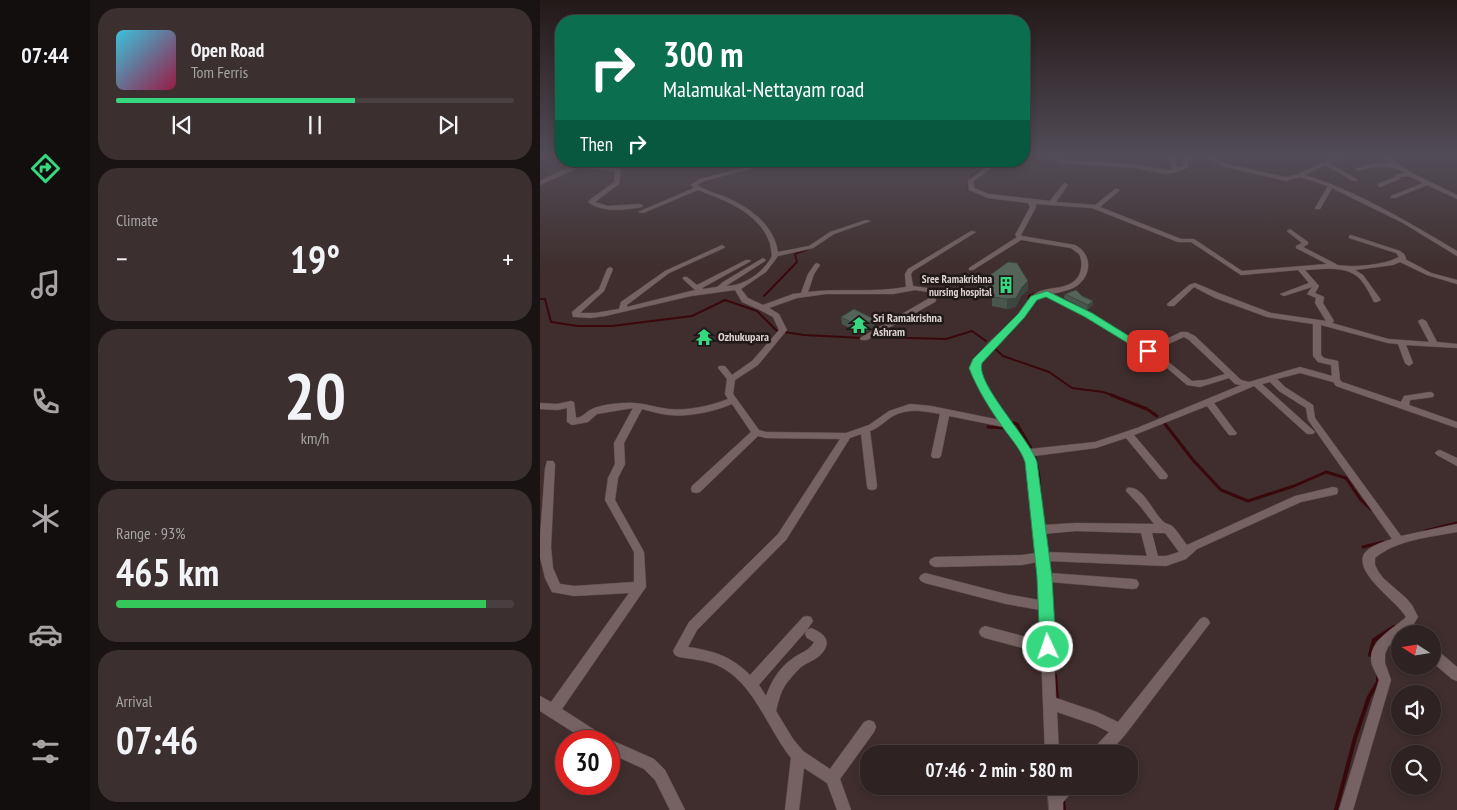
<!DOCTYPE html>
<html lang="en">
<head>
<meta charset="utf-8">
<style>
  :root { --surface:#2f2222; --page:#3b2f2f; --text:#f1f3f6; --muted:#a7a4a5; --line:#4a3f40; --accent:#36d880 }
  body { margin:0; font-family:"PT Sans Narrow",sans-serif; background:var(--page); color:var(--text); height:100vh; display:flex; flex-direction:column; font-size:19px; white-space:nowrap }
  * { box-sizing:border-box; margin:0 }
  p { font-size:16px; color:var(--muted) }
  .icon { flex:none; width:28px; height:28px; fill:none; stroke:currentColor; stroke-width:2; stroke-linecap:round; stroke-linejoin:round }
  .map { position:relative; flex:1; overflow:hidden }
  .sheet { display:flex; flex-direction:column; gap:8px; padding:8px; background:#1a1313; width:450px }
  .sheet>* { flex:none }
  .guide { position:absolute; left:15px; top:15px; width:475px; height:152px; border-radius:20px; box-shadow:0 2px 8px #0003,0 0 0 1px var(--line); background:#0b6e4f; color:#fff; overflow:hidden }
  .needle { width:32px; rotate:282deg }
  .fabs { position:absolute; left:851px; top:625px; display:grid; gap:10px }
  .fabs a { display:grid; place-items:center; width:50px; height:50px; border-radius:50%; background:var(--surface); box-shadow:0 2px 8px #0003,0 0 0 1px var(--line); font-size:25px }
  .speed { position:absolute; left:15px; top:730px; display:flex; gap:10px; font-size:25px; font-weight:700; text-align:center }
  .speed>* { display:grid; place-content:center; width:65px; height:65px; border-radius:50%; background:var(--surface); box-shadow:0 2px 8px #0003,0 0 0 1px var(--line); line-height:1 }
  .speed .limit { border:8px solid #d22; background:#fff; color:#111 }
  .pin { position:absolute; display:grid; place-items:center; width:42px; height:42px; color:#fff; margin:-21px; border-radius:10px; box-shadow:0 2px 8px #0006 }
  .me { position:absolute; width:55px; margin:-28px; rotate:357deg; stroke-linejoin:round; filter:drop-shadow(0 0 4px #0008) }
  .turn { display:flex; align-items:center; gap:18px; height:105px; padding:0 25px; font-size:22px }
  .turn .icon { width:65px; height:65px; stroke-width:2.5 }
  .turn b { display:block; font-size:35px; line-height:42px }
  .then { display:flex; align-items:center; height:48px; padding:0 25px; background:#0003; gap:10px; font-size:19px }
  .big { font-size:38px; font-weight:700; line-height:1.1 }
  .sheet .card { flex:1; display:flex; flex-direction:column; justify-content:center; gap:8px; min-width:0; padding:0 18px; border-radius:20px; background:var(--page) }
  .sheet .dial { align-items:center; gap:0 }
  .dial b { font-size:65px; line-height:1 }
  .song { display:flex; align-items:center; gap:15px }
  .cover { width:60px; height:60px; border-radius:8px; background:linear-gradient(135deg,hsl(190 70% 55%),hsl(340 70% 35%)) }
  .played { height:5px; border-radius:2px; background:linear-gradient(90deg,var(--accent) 60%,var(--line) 60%) }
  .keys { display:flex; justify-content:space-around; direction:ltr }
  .heat { display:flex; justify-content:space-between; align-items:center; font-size:28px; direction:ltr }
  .charge { height:8px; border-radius:4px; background:linear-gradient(90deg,#34c759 93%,var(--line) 0) }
  .trip { position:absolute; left:320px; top:745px; width:278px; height:50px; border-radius:20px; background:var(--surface); box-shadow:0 2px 8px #0003,0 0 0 1px var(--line); font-weight:700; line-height:50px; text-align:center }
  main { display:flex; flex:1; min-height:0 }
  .tabs { display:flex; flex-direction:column; width:90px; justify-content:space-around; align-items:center; background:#130e0e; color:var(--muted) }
  .tabs .icon { width:35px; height:35px }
  .tabs .on { color:var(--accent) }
  .tabs b { font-size:22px; color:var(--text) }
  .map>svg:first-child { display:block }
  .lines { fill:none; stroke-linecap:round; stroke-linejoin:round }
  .stream-far2 { stroke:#39080c; stroke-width:2 }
  .stream-far1 { stroke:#39080c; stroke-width:3 }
  .stream { stroke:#39080c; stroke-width:4 }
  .minor-casing { stroke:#594b4a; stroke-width:1 }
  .minor { fill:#766262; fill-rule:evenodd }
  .wall { fill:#49564d }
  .shaded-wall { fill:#3c463e }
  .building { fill:#556459; stroke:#3c463e }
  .route { fill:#36d880; stroke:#238c53 }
  .labels { text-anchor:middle; stroke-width:5; stroke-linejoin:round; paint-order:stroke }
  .far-poi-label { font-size:11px; font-weight:bold; fill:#ddd2d1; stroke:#201918; text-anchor:end }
  .poi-label { font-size:12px; font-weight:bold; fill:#ddd2d1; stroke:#201918; text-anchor:start }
</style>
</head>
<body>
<main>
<nav class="tabs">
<b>07:44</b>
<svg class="icon on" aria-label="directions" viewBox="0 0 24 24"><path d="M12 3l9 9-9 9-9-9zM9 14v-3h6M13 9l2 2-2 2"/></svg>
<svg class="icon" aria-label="music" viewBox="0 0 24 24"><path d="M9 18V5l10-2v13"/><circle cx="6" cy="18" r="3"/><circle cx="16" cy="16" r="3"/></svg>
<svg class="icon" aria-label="phone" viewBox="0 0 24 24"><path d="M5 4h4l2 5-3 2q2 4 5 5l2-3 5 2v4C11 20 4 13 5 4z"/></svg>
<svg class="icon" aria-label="climate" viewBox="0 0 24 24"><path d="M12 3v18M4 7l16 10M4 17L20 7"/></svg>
<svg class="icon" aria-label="car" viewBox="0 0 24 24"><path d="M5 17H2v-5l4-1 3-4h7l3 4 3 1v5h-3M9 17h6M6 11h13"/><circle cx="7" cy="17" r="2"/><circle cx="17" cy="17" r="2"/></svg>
<svg class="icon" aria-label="filters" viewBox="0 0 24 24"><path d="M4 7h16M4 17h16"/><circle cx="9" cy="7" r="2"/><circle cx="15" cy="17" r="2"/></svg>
</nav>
<section class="sheet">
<div class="card">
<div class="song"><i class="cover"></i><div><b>Open Road</b><p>Tom Ferris</p></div></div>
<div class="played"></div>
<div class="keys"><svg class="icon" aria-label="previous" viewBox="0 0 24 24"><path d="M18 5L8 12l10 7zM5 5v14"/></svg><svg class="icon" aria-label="pause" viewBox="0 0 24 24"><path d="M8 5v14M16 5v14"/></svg><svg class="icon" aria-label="next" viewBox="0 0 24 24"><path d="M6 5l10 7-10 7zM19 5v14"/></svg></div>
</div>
<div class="card"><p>Climate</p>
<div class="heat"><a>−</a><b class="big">19°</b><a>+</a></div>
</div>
<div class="card dial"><b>20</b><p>km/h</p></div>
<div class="card"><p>Range · 93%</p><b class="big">465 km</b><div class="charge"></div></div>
<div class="card"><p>Arrival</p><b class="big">07:46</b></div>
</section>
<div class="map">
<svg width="917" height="810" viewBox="0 0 917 810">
  <rect width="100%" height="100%" fill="#3f2e2d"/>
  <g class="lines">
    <path class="stream-far2" d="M431 190 428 187 432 176 443 169
      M479 240 492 241
      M224 296 257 262 255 254 268 249
      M0 299H5L11 322 38 326H72L152 316 185 300 217 311 237 331 264 335 323 338
      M488 302 489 296 497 293
      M331 337 406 339 432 331 446 341
      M453 347 463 356 509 372 532 388 563 392 575 396
      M436 380 430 367 440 353"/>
    <path class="stream-far1" d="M571 395 607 409 617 416
      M473 423 477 424 492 450
      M625 424 653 460 681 490 708 501 754 486 786 472 806 478 821 500 832 510
      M448 427 467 428
      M495 456 499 477 501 512
      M885 531 917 523
      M823 547 843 542"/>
    <path class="stream" d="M513 643 514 662
      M830 655 834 640 854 627
      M515 675 517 700
      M523 800 524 810
      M796 810 815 738 829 697 838 682V676"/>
    <g class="minor-casing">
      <path id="minor" d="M507 155H513L521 160 595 164 625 170H632L629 155 634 156 637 168 643 166V160L649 155H655L648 161 647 168 637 172 625 174 595 168 520 163Z
        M661 155H667L687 164 746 177 758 174 800 155H805L789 163 817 179V181H813L785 165 765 175C819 192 868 222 917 251V256L863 223 792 188 780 209H776L775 208 788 186 760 177 746 181 685 167Z
        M839 155H845L872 173 917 195V199L887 185 855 198H851V196L883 183 869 176 860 177V179L840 187 838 186V184L855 177V175L865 173C851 164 834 166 818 171L815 169 832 163 852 164Z
        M41 161H47L44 164 78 168 81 170 79 184 55 202 68 206 100 204 103 206 102 207C85 210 62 213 48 202L51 199 74 182 75 171 40 167 0 185V181Z
        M206 161H211L213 167 210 169 164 181 157 185C165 190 174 193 183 196 209 207 233 223 238 252L269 246 290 232 326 220 331 221 294 234 273 248 238 256 226 272 201 289 208 298 223 305 253 294 261 293 268 274 275 264 277 263 280 265 274 274 268 292C301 288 334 293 366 287L365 274 368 269 431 231 436 232 373 271 371 274 373 286 393 289 396 300 395 302 327 340H321L320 338 388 299V292L375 290 353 294H286L257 298 229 308 239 314 247 330 218 365 195 380 193 394 219 430 226 432 306 433 329 425 349 411 370 404 391 406 460 420 435 379 430 368C441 345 462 332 479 314 484 308 487 300 493 295 507 284 532 293 540 273 542 266 542 260 539 254L531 248 481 240 433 270H429V268L477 237 475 235 490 207 488 203 448 198 429 190 428 181 453 161H458L452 168 435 180 433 182 434 188 449 194 510 201 523 184 525 183 528 185 516 202 555 205 575 189H579V191L560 207 641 239H654L702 271 787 264 756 248V246L762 243 748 232 747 231 750 229 768 242V244L763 247 796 264 797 265C813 268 845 265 859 257L856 253 809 238V236L811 235 860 251 864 254 866 258 865 259 891 273 917 280V284L887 275 860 262 853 265 815 270 823 275 841 300 837 302H834C830 294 825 284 819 278 806 265 782 269 765 270L779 286 775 293 784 297 783 303 794 321 792 323 848 339 889 342 878 321 882 319 886 321 897 342 917 344V348L866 345 873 363 869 366 865 363 858 344 848 343 781 325V355L784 358 798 361 800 380 802 382 861 402 864 396 890 392 893 393 894 395 893 397 870 400 869 405 917 422V428L796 386 793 382 760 373 737 379 745 387 773 405 775 418 861 536 917 524V532C890 537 856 540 835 558V565L838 571 843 578 866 598 872 605 878 617 872 627 877 634H860V636L848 647 845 654V663L851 680 813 810H799L839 680C837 675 834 670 832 665 826 641 853 630 866 617 858 602 814 574 824 554 829 546 843 542 852 539L768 420 766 408 739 391 730 382 722 384 773 430 775 432 773 434H767L714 386 674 403 695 431 697 433 695 435H689L667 406 594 435 626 473 628 476 626 479H620L586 438 556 448 494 456 496 462 503 525 536 523 614 524 600 506 586 491 587 488C603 484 614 515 624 522 626 524 629 524 632 526 637 530 642 539 647 545L755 496 793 487 797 488 798 491 797 494 793 495 761 502 657 549 646 559 626 566 508 561 509 573 593 579 597 580 599 584 597 588 593 589 510 582 516 698 557 712 578 722 660 619 664 617 668 619 670 623 585 735 568 754H551L553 749 569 732 555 725 517 712 519 754H505L501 653 445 638 441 636 439 632 441 628 445 626 501 641 500 610 466 604 385 583 381 581 379 578 381 575 385 573 466 594 499 600 497 562 482 565 395 567 391 565 389 562 391 559 395 557 482 555 496 553 486 462 484 454 464 427 409 416 401 456 399 458H393L391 456 400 414C384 411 368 408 353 416 345 421 339 428 330 431L337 486 336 489 332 490 328 489 327 486 321 434 310 438 246 540 157 630 148 647C174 651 191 656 210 675L263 617 267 616 271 617 273 621 267 630 271 628C287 634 293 644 278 657 273 661 266 663 261 667 257 671 253 675 250 679 241 689 239 699 236 711L253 739 263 751 290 769 324 722 329 720 334 722 336 727 334 732 300 779 311 810H297L287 783 264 768 259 810H245L251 758C227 728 214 682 177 665 165 660 151 659 139 657L135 655 133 651 149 622 238 534 300 439 226 438 218 436 160 492 156 493 152 492 151 489 152 486 211 432 192 404C173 412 149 417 129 415 120 414 110 411 102 409L84 443 85 464 78 478 75 500 104 552 106 587 22 709 64 736 66 740 69 739 114 759 125 770 145 810H130L115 780 104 769 69 753V741H47L0 711V696L11 702 89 593 34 596 12 592 5 578 0 557V537L5 469 7 461H13L15 464 11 547 13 568 20 584 34 586 94 582V552L65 500 68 478 75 464 74 443 93 408 57 414 48 422 32 425 27 422V408L17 410 0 409V403L17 404 31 401 34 402 36 418C44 417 45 412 52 409 60 405 77 403 86 403 101 402 113 407 128 409 147 411 170 406 188 399L185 394 187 379 178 368 179 366H185L192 375 212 361 239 330 233 317 220 310 202 302 195 290 151 296 65 316 50 318 36 317H33L32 312 59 289 67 269 70 267 73 269 64 291 40 313H55L79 309 81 302 125 271 182 245 185 247 184 248 129 273 87 305V307L155 290 143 279V277H147L157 285 206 260H210L211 261 162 288 163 289 177 287 183 282 223 258 226 260 225 261 186 286C204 286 224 272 232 256 231 251 231 245 229 241 218 212 184 200 158 190L103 213 98 212 154 188 151 185 152 184 160 179 206 167 208 166ZM496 204 552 208 638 242H651L701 275 758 270 769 283 740 294 744 296 772 287 767 294 776 298 775 303 786 321 731 313 681 294 655 283 649 285 627 304 628 306H634L654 287 675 298 727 317 773 324V356L778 362 791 365 792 376 760 367 709 382 701 380 655 336 647 332H641L608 348 553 315 512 294C519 292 528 291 535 287 552 277 553 254 535 245L482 236 481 235 496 207ZM504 295 548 318 602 351 591 357 592 359H598L607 354 621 363 647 385 660 387 689 378 695 384 701 385 597 428 555 442 490 449C471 424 452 397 438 368 448 348 466 337 481 321 489 313 493 299 504 295ZM644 337 649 340 685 374 665 380 652 381 626 360 614 351ZM536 531 601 533 607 556 507 552 504 534ZM612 533H625L639 552 626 556H618ZM267 630 265 634 267 638 274 642C270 651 259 653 252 659 239 668 231 682 226 696L219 685Z
        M900 450 917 458V466L897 455 895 453 897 451Z
        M892 647 896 649 917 667V681L912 679 892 662Z
        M507 786H535L533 791 523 802V810H509Z"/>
    </g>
    <use href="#minor" class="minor"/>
  </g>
  <path class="wall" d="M488 281V290L481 296 476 307 467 309 452 306V299L440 292 439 283Z
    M525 294 542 296 553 301V305L547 310 524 298Z
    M301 317 334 319 335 326 322 335 302 324Z"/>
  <path class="shaded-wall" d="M488 281V290L481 296 476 307 467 309V299Z
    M553 301V305L547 310 548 305Z
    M334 319 335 326 322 335 321 327Z"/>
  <path class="building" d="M468 262 477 263 488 281 482 287 476 298 467 299 452 297V289L439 283Z
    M536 290 542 296 553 301 548 305 525 294Z
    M314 309 334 319 321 327 301 317Z"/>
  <linearGradient id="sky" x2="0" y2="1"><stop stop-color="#231919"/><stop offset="0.58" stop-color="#524c57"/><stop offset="1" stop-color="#524c57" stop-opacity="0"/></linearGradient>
  <rect width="917" height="268" fill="url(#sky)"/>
  <path class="route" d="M507 291 552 313 613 351 608 354 604 353 545 317 506 297 497 300 484 318 442 363C435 383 490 439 497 462L512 577 516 647 514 652 508 655 502 652 500 647 497 577 485 462C481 450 472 440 464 429 451 411 437 389 429 368L433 359 478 314 491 296Z"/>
  <defs>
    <g id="building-bare" transform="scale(1.35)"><path d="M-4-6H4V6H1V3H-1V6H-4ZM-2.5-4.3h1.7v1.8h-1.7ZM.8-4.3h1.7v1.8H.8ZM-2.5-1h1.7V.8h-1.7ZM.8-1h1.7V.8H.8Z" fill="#36d880" stroke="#201918" stroke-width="2.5" paint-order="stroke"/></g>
    <g id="temple-bare" transform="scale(1.35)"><path d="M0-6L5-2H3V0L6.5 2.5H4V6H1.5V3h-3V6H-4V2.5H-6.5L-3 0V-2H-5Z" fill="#36d880" stroke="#201918" stroke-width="2.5" paint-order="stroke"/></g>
  </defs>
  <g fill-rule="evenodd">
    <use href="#building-bare" x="466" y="285"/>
    <use href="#temple-bare" x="319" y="325"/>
    <use href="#temple-bare" x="164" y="337"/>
  </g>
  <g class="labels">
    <g class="far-poi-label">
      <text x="452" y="283">Sree Ramakrishna<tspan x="452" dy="13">nursing hospital</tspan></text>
    </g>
    <g class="poi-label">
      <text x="333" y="322">Sri Ramakrishna<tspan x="333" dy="14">Ashram</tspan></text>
      <text x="178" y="341">Ozhukupara</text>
    </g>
  </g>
</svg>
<div class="fabs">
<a><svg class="needle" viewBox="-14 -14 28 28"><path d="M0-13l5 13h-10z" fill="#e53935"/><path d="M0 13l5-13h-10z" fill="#a7a4a5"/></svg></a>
<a><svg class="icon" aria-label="sound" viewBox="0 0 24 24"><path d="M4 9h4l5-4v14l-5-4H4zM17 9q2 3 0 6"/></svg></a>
<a><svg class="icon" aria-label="search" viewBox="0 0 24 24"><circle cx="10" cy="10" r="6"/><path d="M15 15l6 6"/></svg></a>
</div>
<div class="speed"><div class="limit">30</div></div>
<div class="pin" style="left:608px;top:351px;background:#d93025"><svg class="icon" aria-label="arrive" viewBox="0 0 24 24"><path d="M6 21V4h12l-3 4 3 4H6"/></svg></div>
<svg class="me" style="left:508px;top:647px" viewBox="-20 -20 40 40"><circle r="17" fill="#36d880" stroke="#fff" stroke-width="3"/><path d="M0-11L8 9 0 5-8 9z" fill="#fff"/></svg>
<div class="trip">07:46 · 2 min · 580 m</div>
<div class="guide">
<div class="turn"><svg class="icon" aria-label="right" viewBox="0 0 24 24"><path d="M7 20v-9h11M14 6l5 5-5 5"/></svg><div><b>300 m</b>Malamukal-Nettayam road</div></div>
<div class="then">Then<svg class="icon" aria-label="right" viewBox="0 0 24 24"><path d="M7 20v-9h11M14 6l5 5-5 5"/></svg></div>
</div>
</div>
</main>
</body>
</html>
